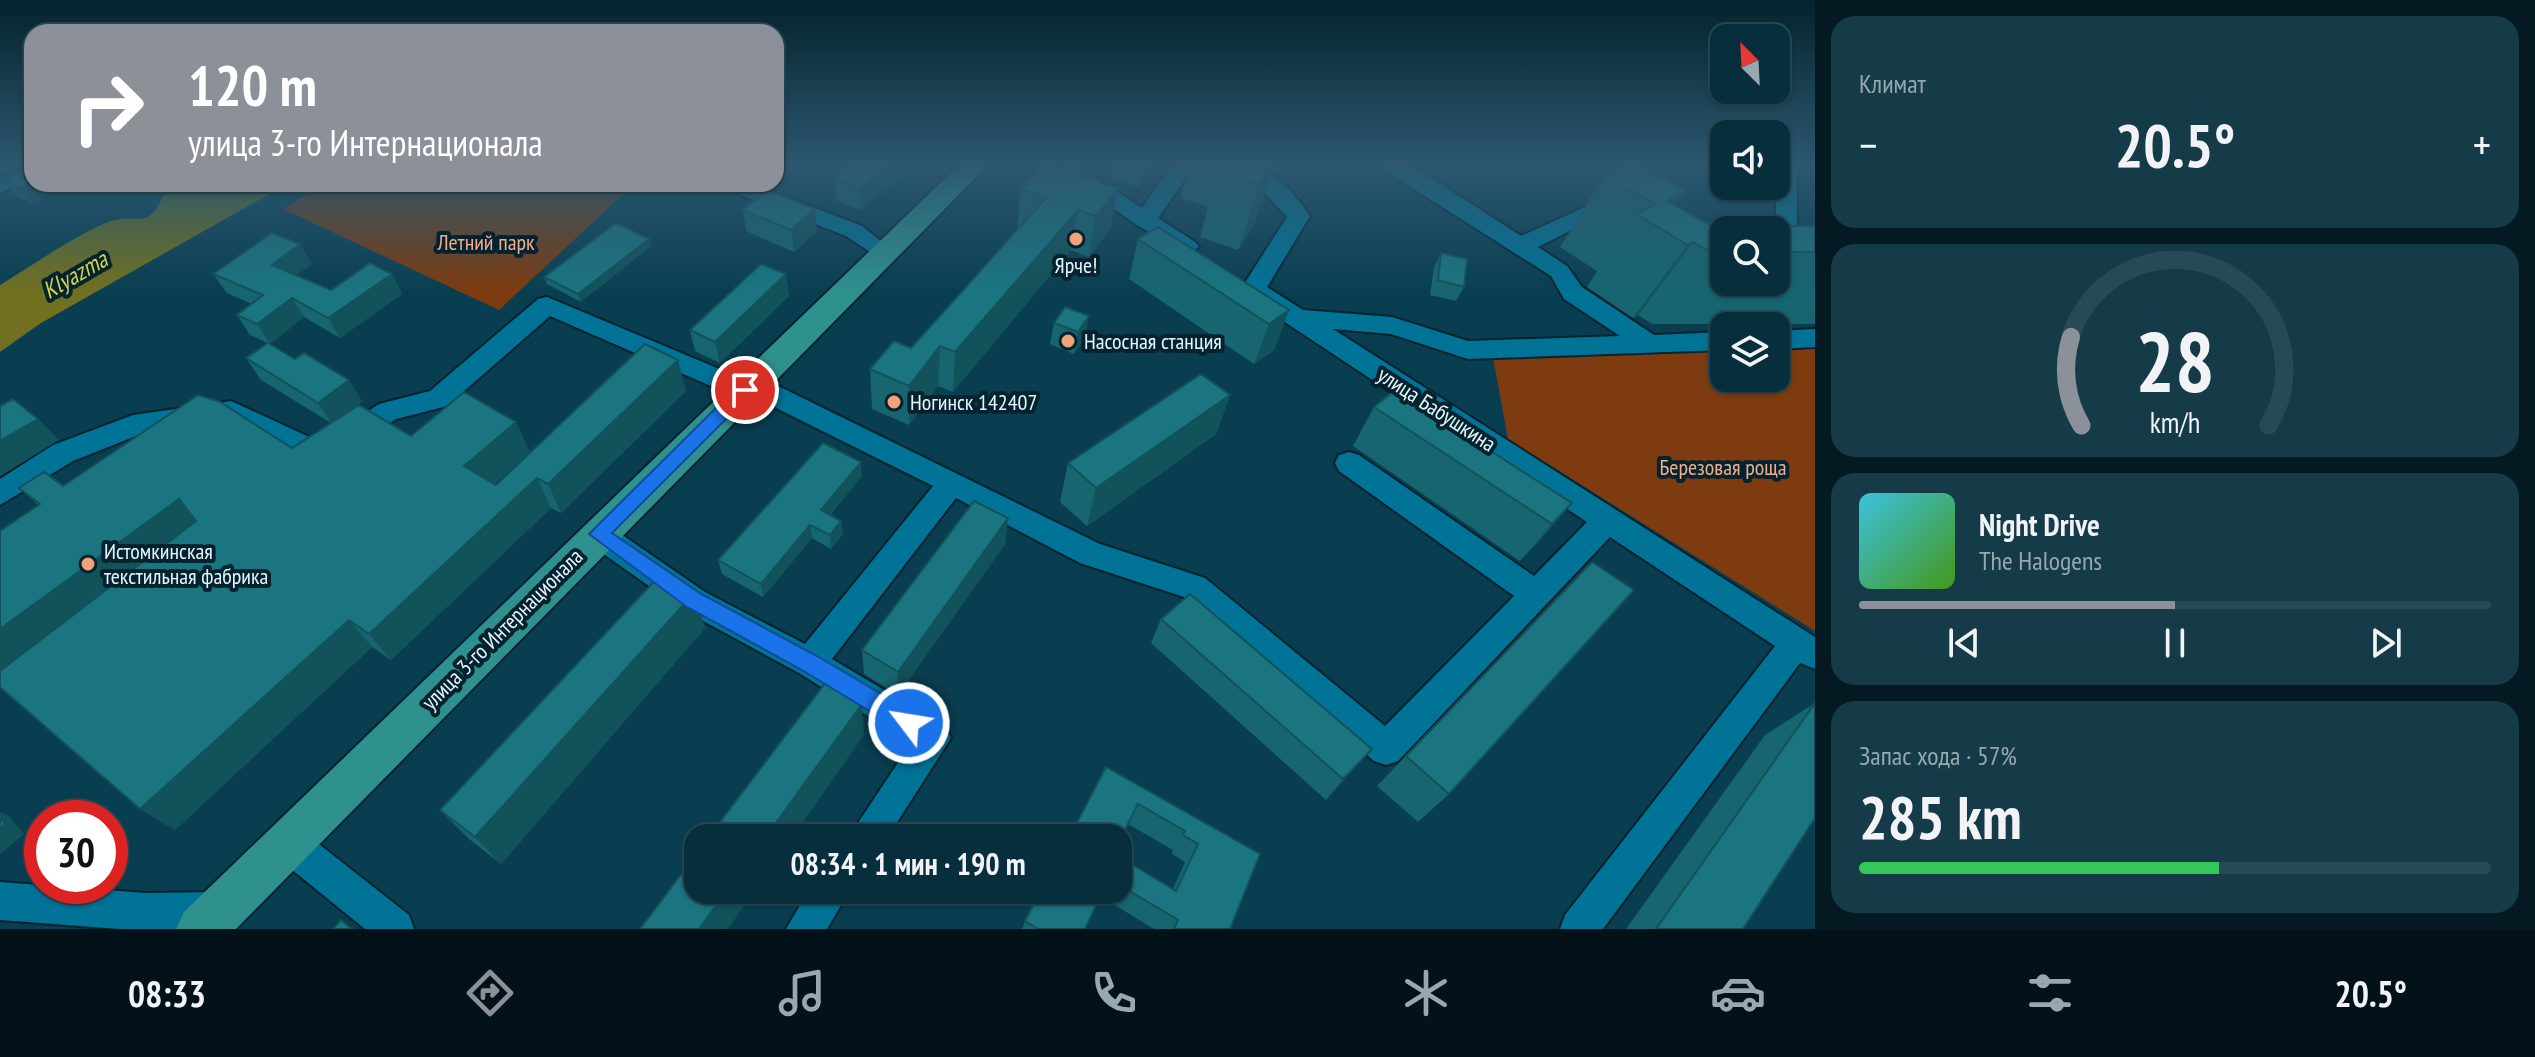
<!DOCTYPE html>
<html lang="ru">
<head>
<meta charset="utf-8">
<style>
  :root { --surface:#072e3d; --page:#153a48; --text:#f1f3f6; --muted:#98a8b0; --line:#284a57; --accent:#8c9099 }
  body { margin:0; font-family:"PT Sans Narrow",sans-serif; background:var(--page); color:var(--text); height:100vh; display:flex; flex-direction:column; font-size:30px; white-space:nowrap }
  * { box-sizing:border-box; margin:0 }
  p { font-size:26px; color:var(--muted) }
  .icon { flex:none; width:44px; height:44px; fill:none; stroke:currentColor; stroke-width:2; stroke-linecap:round; stroke-linejoin:round }
  .map { position:relative; flex:1; overflow:hidden }
  .sheet { display:flex; flex-direction:column; gap:16px; padding:16px; background:#041922; width:720px }
  .sheet>* { flex:none }
  .hud { position:absolute; left:24px; top:24px; width:760px; height:168px; border-radius:24px; box-shadow:0 2px 6px #0004,0 0 0 2px var(--line); background:#8c9099; color:#fff; overflow:hidden }
  .needle { width:52px; rotate:336deg }
  .fabs { position:absolute; left:1710px; top:24px; display:grid; gap:16px }
  .fabs a { display:grid; place-items:center; width:80px; height:80px; border-radius:16px; background:var(--surface); box-shadow:0 2px 6px #0004,0 0 0 2px var(--line); font-size:40px }
  .speed { position:absolute; left:24px; top:800px; display:flex; gap:16px; font-size:40px; font-weight:700; text-align:center }
  .speed>* { display:grid; place-content:center; width:104px; height:104px; border-radius:50%; background:var(--surface); box-shadow:0 2px 6px #0004,0 0 0 2px var(--line); line-height:1 }
  .speed .limit { border:12px solid #d22; background:#fff; color:#111 }
  .pin { position:absolute; display:grid; place-items:center; width:68px; height:68px; color:#fff; margin:-34px; border:4px solid #fff; border-radius:50%; box-shadow:0 2px 8px #0007 }
  .me { position:absolute; width:88px; margin:-44px; rotate:301deg; stroke-linejoin:round; filter:drop-shadow(0 0 6px #0008) }
  .turn { display:flex; align-items:center; gap:28px; height:168px; padding:0 32px; font-size:36px }
  .turn .icon { width:104px; height:104px; stroke-width:2.5 }
  .turn b { display:block; font-size:56px; line-height:68px }
  .big { font-size:60px; font-weight:700; line-height:1.1 }
  .sheet .card { flex:1; display:flex; flex-direction:column; justify-content:center; gap:12px; min-width:0; padding:0 28px; border-radius:24px; background:var(--page) }
  .sheet .dial { align-items:center; gap:0 }
  .dial svg { height:208px; overflow:visible; fill:none; stroke:var(--line); stroke-width:7; stroke-linecap:round; text-anchor:middle }
  .dial text { fill:var(--text); stroke:none }
  .song { display:flex; align-items:center; gap:24px }
  .cover { width:96px; height:96px; border-radius:12px; background:linear-gradient(135deg,hsl(190 70% 55%),hsl(100 70% 35%)) }
  .played { height:8px; border-radius:4px; background:linear-gradient(90deg,var(--accent) 50%,var(--line) 50%) }
  .keys { display:flex; justify-content:space-around; direction:ltr }
  .heat { display:flex; justify-content:space-between; align-items:center; font-size:44px; direction:ltr }
  .charge { height:12px; border-radius:6px; background:linear-gradient(90deg,#34c759 57%,var(--line) 0) }
  .trip { position:absolute; left:684px; top:824px; width:448px; height:80px; border-radius:24px; background:var(--surface); box-shadow:0 2px 6px #0004,0 0 0 2px var(--line); font-weight:700; line-height:80px; text-align:center }
  .tabs { display:flex; height:128px; justify-content:space-around; align-items:center; background:#031218; color:var(--muted) }
  .tabs .icon { width:56px; height:56px }
  .tabs .current { color:var(--accent) }
  .tabs b { font-size:36px; color:var(--text) }
  main { display:flex; flex:1; min-height:0 }
  .map>svg:first-child { display:block }
  .green { fill:#7d3b0f }
  .water { fill:#717020 }
  .lines { fill:none; stroke-linecap:round; stroke-linejoin:round }
  .minor-casing { stroke:#05232f; stroke-width:4 }
  .major-casing { stroke:#05232f; stroke-width:4 }
  .minor { fill:#007397; fill-rule:evenodd }
  .major { fill:#2f918e; fill-rule:evenodd }
  .wall { fill:#16656f; fill-rule:evenodd }
  .shaded-wall { fill:#12525a }
  .building { fill:#1a7581; stroke:#12525a; stroke-width:2 }
  .route { fill:#1a73e8; stroke:#114b97; stroke-width:2 }
  .poi-dot { fill:#f0a279; stroke:#05232f; stroke-width:3 }
  .labels { text-anchor:middle; stroke-width:8; stroke-linejoin:round; paint-order:stroke }
  .park-label { font-size:22px; fill:#f1ad8a; stroke:#05232f }
  .poi-label { font-size:22px; fill:#e5f6fe; stroke:#05232f; text-anchor:start }
  .street-label { font-size:22px; fill:#e5f6fe; stroke:#05232f }
  .water-label { font-size:24px; font-style:italic; fill:#d3d248; stroke:#05232f }
</style>
</head>
<body>
<main>
<div class="map">
<svg width="1815" height="929" viewBox="0 0 1815 929">
  <rect width="100%" height="100%" fill="#093e51"/>
  <path class="green" d="M325 184H634L499 310 283 209Z
    M1815 347V631L1508 439 1493 357 1724 349V378H1776V348Z"/>
  <path class="water" d="M185 184H287L41 323 0 352V285C30 267 80 232 111 221 135 213 149 231 162 197Z"/>
  <g class="lines">
    <g class="minor-casing">
      <path id="minor" d="M1048 163H1073L1142 208 1171 166 1180 163C1244 163 1271 158 1310 216L1267 287 1303 310 1392 317 1468 341 1620 336 1564 299 1551 276 1373 163H1408L1521 236 1585 207 1620 221 1623 226 1612 233 1585 223 1538 247 1567 266 1582 287 1654 335 1724 332V350L1468 359 1391 334 1333 329 1815 637V669L1800 663 1603 929H1560L1565 915 1775 646 1610 537 1398 761 1386 765 1374 761 1184 597 1080 563 956 498 832 659 946 727 951 738 887 838H848L911 743 799 673 683 610 588 543 583 534 588 525 598 522 608 525 705 592 805 644 933 486 754 397H736L550 316 447 406 396 419 332 463 322 466 312 463 228 421 146 432 73 461 0 505V479L53 445 133 415 231 401 320 442 379 404 430 391 538 299 547 297 741 378 751 374 760 377 1100 544 1205 578 1385 726 1514 596 1339 471 1335 463 1339 455 1349 452 1359 455 1534 576 1587 522 1244 295 1241 289 1287 217 1251 178 1206 166 1187 176 1158 218 1195 242 1199 247 1187 254 1137 225Z
        M1776 163H1797V275L1793 281 1776 288 1765 282H1776Z
        M32 164V178L0 193V178Z
        M722 184H753L862 226 896 253 884 261 846 236 725 189Z
        M1815 329V347L1776 349V331Z
        M288 825 301 830 409 915 414 929H365L275 856 270 843 275 830Z
        M0 882 146 893 220 892 233 898 239 911 233 924 222 929H120L0 920Z
        M809 890H850L827 929H786Z"/>
    </g>
    <g class="major-casing">
      <path id="major" d="M961 163H990L236 929H176L184 912Z"/>
    </g>
    <use href="#minor" class="minor"/>
    <use href="#major" class="major"/>
  </g>
  <path class="wall" d="M854 163H918L860 210 836 200 835 179Z
    M1190 163H1275L1255 222 1238 250 1200 237 1208 207 1181 198Z
    M1114 164 1156 165 1138 187 1111 178Z
    M1605 175 1712 226 1815 227V324H1652L1638 315 1633 318 1587 287 1597 271 1560 247ZM1724 230H1776V282H1724Z
    M4 180 53 192 32 204 16 195Z
    M1118 188 1110 229 1089 257 1071 250 953 392 938 386 909 425 872 409 870 369 911 348 1017 230 1021 189Z
    M743 210 817 231 794 252 746 231Z
    M649 239 651 246 581 302 547 284 544 277Z
    M1138 239 1289 310 1274 350 1254 364 1129 279Z
    M1441 253 1464 287 1456 301 1430 295 1434 267Z
    M312 264 296 275 331 290 392 274 402 294 340 338 304 317 270 344 250 335 237 315 252 304 227 293 213 274Z
    M786 274 789 296 720 363 695 351 690 330Z
    M1065 307 1085 337 1074 354 1050 344 1054 323Z
    M246 358 362 401 347 413 411 436 530 452 494 484 496 485 686 391 561 513 551 508 391 660 372 647 175 830 140 809 38 505 19 488 63 486 292 448 331 423 261 380Z
    M1230 395 1216 434 1087 526 1060 502 1068 463Z
    M1374 407 1572 503 1540 540 1520 561 1353 446Z
    M862 476 830 515 841 521 843 534 831 549 812 538 763 597 722 574 718 560Z
    M1008 518 1005 544 898 695 864 674 862 650Z
    M1592 562 1449 794 1418 822 1377 786Z
    M694 593 705 628 501 864 468 838 440 810Z
    M1161 619 1353 770 1326 800 1151 643Z
    M1815 703 1743 929H1626L1765 735Z
    M1106 767 1260 854 1230 929H1154L1100 896 1085 929H1022L1025 921 1041 890H1118V856L1173 889 1185 862 1172 854 1173 850 1128 824Z"/>
  <path class="shaded-wall" d="M891 163H918L860 210 859 189Z
    M1149 163H1156L1138 187 1142 173Z
    M1273 163H1275L1255 222 1238 250 1259 185Z
    M32 183V184H47L53 192 32 204 20 189Z
    M1118 188 1110 229 1089 257 1096 216Z
    M1685 191 1659 228 1667 201Z
    M815 209 817 231 794 252 791 230Z
    M1078 210 1071 250 953 392 955 352Z
    M649 239 651 246 581 302 578 294Z
    M1693 242 1638 315 1633 318 1688 245Z
    M300 244 312 264 284 284 272 265Z
    M392 274 402 294 340 338 328 318Z
    M786 274 789 296 720 363 715 342Z
    M292 298 304 317 270 344 257 324Z
    M1289 310 1274 350 1254 364 1269 324Z
    M1089 316 1085 337 1074 354 1078 332Z
    M940 346 938 386 909 425V386Z
    M678 360 686 391 561 513 548 484Z
    M349 380 362 401 332 424 318 403Z
    M1230 395 1216 434 1087 526 1096 488Z
    M38 419 59 440 0 476V441Z
    M516 422 530 452 480 496 464 466Z
    M861 462 862 476 822 524 821 510Z
    M537 478 551 508 391 660 369 634Z
    M179 499 206 528 0 684V629Z
    M1572 503 1540 540 1520 561 1552 524Z
    M1008 518 1005 544 898 695V672Z
    M841 521 843 534 831 549 830 535Z
    M810 525 812 538 763 597 761 584Z
    M694 593 705 628 501 864 475 837Z
    M349 620 372 647 175 830 140 809Z
    M862 704 864 735 792 838H765Z
    M1372 749 1353 770 1326 800 1343 779Z
    M0 812 9 816 24 834 0 854Z
    M727 890H755L728 929H699Z"/>
  <path class="building" d="M854 163H891L859 189 835 179Z
    M1045 163 1118 188 1096 216 1078 210 955 352 940 346 909 386 870 369 894 341 911 348 1046 198 1021 189Z
    M1115 163H1149L1142 173 1114 164Z
    M1224 163H1273L1259 185 1218 172Z
    M1631 163H1635L1685 191 1667 201 1712 226H1815V252H1776V230H1724V251H1708L1693 242 1688 245 1636 214 1656 204 1605 175Z
    M25 169 32 173V183L20 189 4 180Z
    M767 190 815 209 791 230 743 210Z
    M616 223 649 239 578 294 544 277Z
    M1158 227 1289 310 1269 324 1138 239Z
    M272 233 300 244 272 265 331 290 370 263 392 274 328 318 292 298 257 324 237 315 263 295 213 274Z
    M1441 253 1467 259 1464 287 1438 280Z
    M761 264 786 274 715 342 690 330Z
    M1065 307 1089 316 1078 332 1054 323Z
    M268 343 295 359 304 353 349 380 318 403 246 358Z
    M645 344 678 360 548 484 537 478 369 634 349 620 140 809 0 687V671L196 521 179 499 0 629V531L40 504 19 488 44 472 63 486 198 395 220 402 292 448 359 405 411 436 464 392 516 422 464 466 496 485Z
    M1201 374 1230 395 1096 488 1068 463Z
    M1395 390 1572 503 1552 524 1374 407Z
    M13 399 38 419 0 441V406Z
    M823 443 861 462 821 510 841 521 830 535 810 525 761 584 718 560Z
    M974 501 1008 518 898 672 862 650Z
    M1592 562 1634 590 1449 794 1406 756Z
    M662 573 694 593 475 837 440 810Z
    M1190 594 1372 749 1343 779 1161 619Z
    M826 682 862 704 765 838H708Z
    M1815 703V818L1743 929H1656Z
    M1106 767 1260 854 1230 929H1174L1178 920 1118 884V856L1176 891 1198 844 1183 835 1185 831 1138 804 1118 844V838H1069Z
    M0 818 5 824 0 828Z
    M698 852V890H727L699 929H640Z
    M1041 890H1103L1085 929H1038L1025 921Z
    M341 920 352 929H333Z"/>
  <linearGradient id="sky" x2="0" y2="1"><stop stop-color="#05222d"/><stop offset="0.56" stop-color="#2c5870"/><stop offset="1" stop-color="#2c5870" stop-opacity="0"/></linearGradient>
  <rect width="1815" height="293" fill="url(#sky)"/>
  <path class="route" d="M745 383 751 385V394L612 533 701 594 817 656 917 715 920 723 917 730 909 733 901 730 802 670 687 607 589 534 739 385Z"/>
  <g class="poi-dot">
    <circle cx="1076" cy="239" r="8"/>
    <circle cx="1068" cy="341" r="8"/>
    <circle cx="894" cy="402" r="8"/>
    <circle cx="88" cy="564" r="8"/>
  </g>
  <g class="labels">
    <g class="park-label">
      <text x="486" y="250">Летний парк</text>
      <text x="1723" y="475">Березовая роща</text>
    </g>
    <g class="poi-label">
      <text x="1076" y="273" text-anchor="middle">Ярче!</text>
      <text x="1084" y="349">Насосная станция</text>
      <text x="910" y="410">Ногинск 142407</text>
      <text x="104" y="559">Истомкинская<tspan x="104" dy="25">текстильная фабрика</tspan></text>
    </g>
    <g class="street-label">
      <text transform="translate(1437 409) rotate(33)" y="8">улица Бабушкина</text>
      <text transform="translate(502 629) rotate(-45)" y="8">улица 3-го Интернационала</text>
    </g>
    <g class="water-label">
      <text transform="translate(75 275) rotate(-30)" y="8">Klyazma</text>
    </g>
  </g>
</svg>
<div class="fabs">
<a><svg class="needle" viewBox="-14 -14 28 28"><path d="M0-13l5 13h-10z" fill="#e53935"/><path d="M0 13l5-13h-10z" fill="#98a8b0"/></svg></a>
<a><svg class="icon" aria-label="sound" viewBox="0 0 24 24"><path d="M4 9h4l5-4v14l-5-4H4zM17 9q2 3 0 6"/></svg></a>
<a><svg class="icon" aria-label="search" viewBox="0 0 24 24"><circle cx="10" cy="10" r="6"/><path d="M15 15l6 6"/></svg></a>
<a><svg class="icon" aria-label="layers" viewBox="0 0 24 24"><path d="M12 4l9 5-9 5-9-5zM3 14l9 5 9-5"/></svg></a>
</div>
<div class="speed"><div class="limit">30</div></div>
<div class="pin" style="left:745px;top:390px;background:#d93025"><svg class="icon" aria-label="arrive" viewBox="0 0 24 24"><path d="M6 21V4h12l-3 4 3 4H6"/></svg></div>
<svg class="me" style="left:909px;top:723px" viewBox="-20 -20 40 40"><circle r="17" fill="#1a73e8" stroke="#fff" stroke-width="3"/><path d="M0-11L8 9 0 5-8 9z" fill="#fff"/></svg>
<div class="trip">08:34 · 1 мин · 190 m</div>
<div class="hud">
<div class="turn"><svg class="icon" aria-label="right" viewBox="0 0 24 24"><path d="M7 20v-9h11M14 6l5 5-5 5"/></svg><div><b>120 m</b>улица 3-го Интернационала</div></div>
</div>
</div>
<section class="sheet">
<div class="card"><p>Климат</p>
<div class="heat"><a>−</a><b class="big">20.5°</b><a>+</a></div>
</div>
<div class="card dial"><svg viewBox="0 0 100 80">
<path d="M14 69A42 42 0 1 1 86 69"/>
<path d="M14 69A42 42 0 0 1 10 35" stroke="#8c9099"/>
<text x="50" y="56" font-size="32" font-weight="700">28</text>
<text x="50" y="72" font-size="11">km/h</text>
</svg></div>
<div class="card">
<div class="song"><i class="cover"></i><div><b>Night Drive</b><p>The Halogens</p></div></div>
<div class="played"></div>
<div class="keys"><svg class="icon" aria-label="previous" viewBox="0 0 24 24"><path d="M18 5L8 12l10 7zM5 5v14"/></svg><svg class="icon" aria-label="pause" viewBox="0 0 24 24"><path d="M8 5v14M16 5v14"/></svg><svg class="icon" aria-label="next" viewBox="0 0 24 24"><path d="M6 5l10 7-10 7zM19 5v14"/></svg></div>
</div>
<div class="card"><p>Запас хода · 57%</p><b class="big">285 km</b><div class="charge"></div></div>
</section>
</main>
<nav class="tabs">
<b>08:33</b>
<svg class="icon current" aria-label="directions" viewBox="0 0 24 24"><path d="M12 3l9 9-9 9-9-9zM9 14v-3h6M13 9l2 2-2 2"/></svg>
<svg class="icon" aria-label="music" viewBox="0 0 24 24"><path d="M9 18V5l10-2v13"/><circle cx="6" cy="18" r="3"/><circle cx="16" cy="16" r="3"/></svg>
<svg class="icon" aria-label="phone" viewBox="0 0 24 24"><path d="M5 4h4l2 5-3 2q2 4 5 5l2-3 5 2v4C11 20 4 13 5 4z"/></svg>
<svg class="icon" aria-label="climate" viewBox="0 0 24 24"><path d="M12 3v18M4 7l16 10M4 17L20 7"/></svg>
<svg class="icon" aria-label="car" viewBox="0 0 24 24"><path d="M5 17H2v-5l4-1 3-4h7l3 4 3 1v5h-3M9 17h6M6 11h13"/><circle cx="7" cy="17" r="2"/><circle cx="17" cy="17" r="2"/></svg>
<svg class="icon" aria-label="filters" viewBox="0 0 24 24"><path d="M4 7h16M4 17h16"/><circle cx="9" cy="7" r="2"/><circle cx="15" cy="17" r="2"/></svg>
<b>20.5°</b>
</nav>
</body>
</html>
